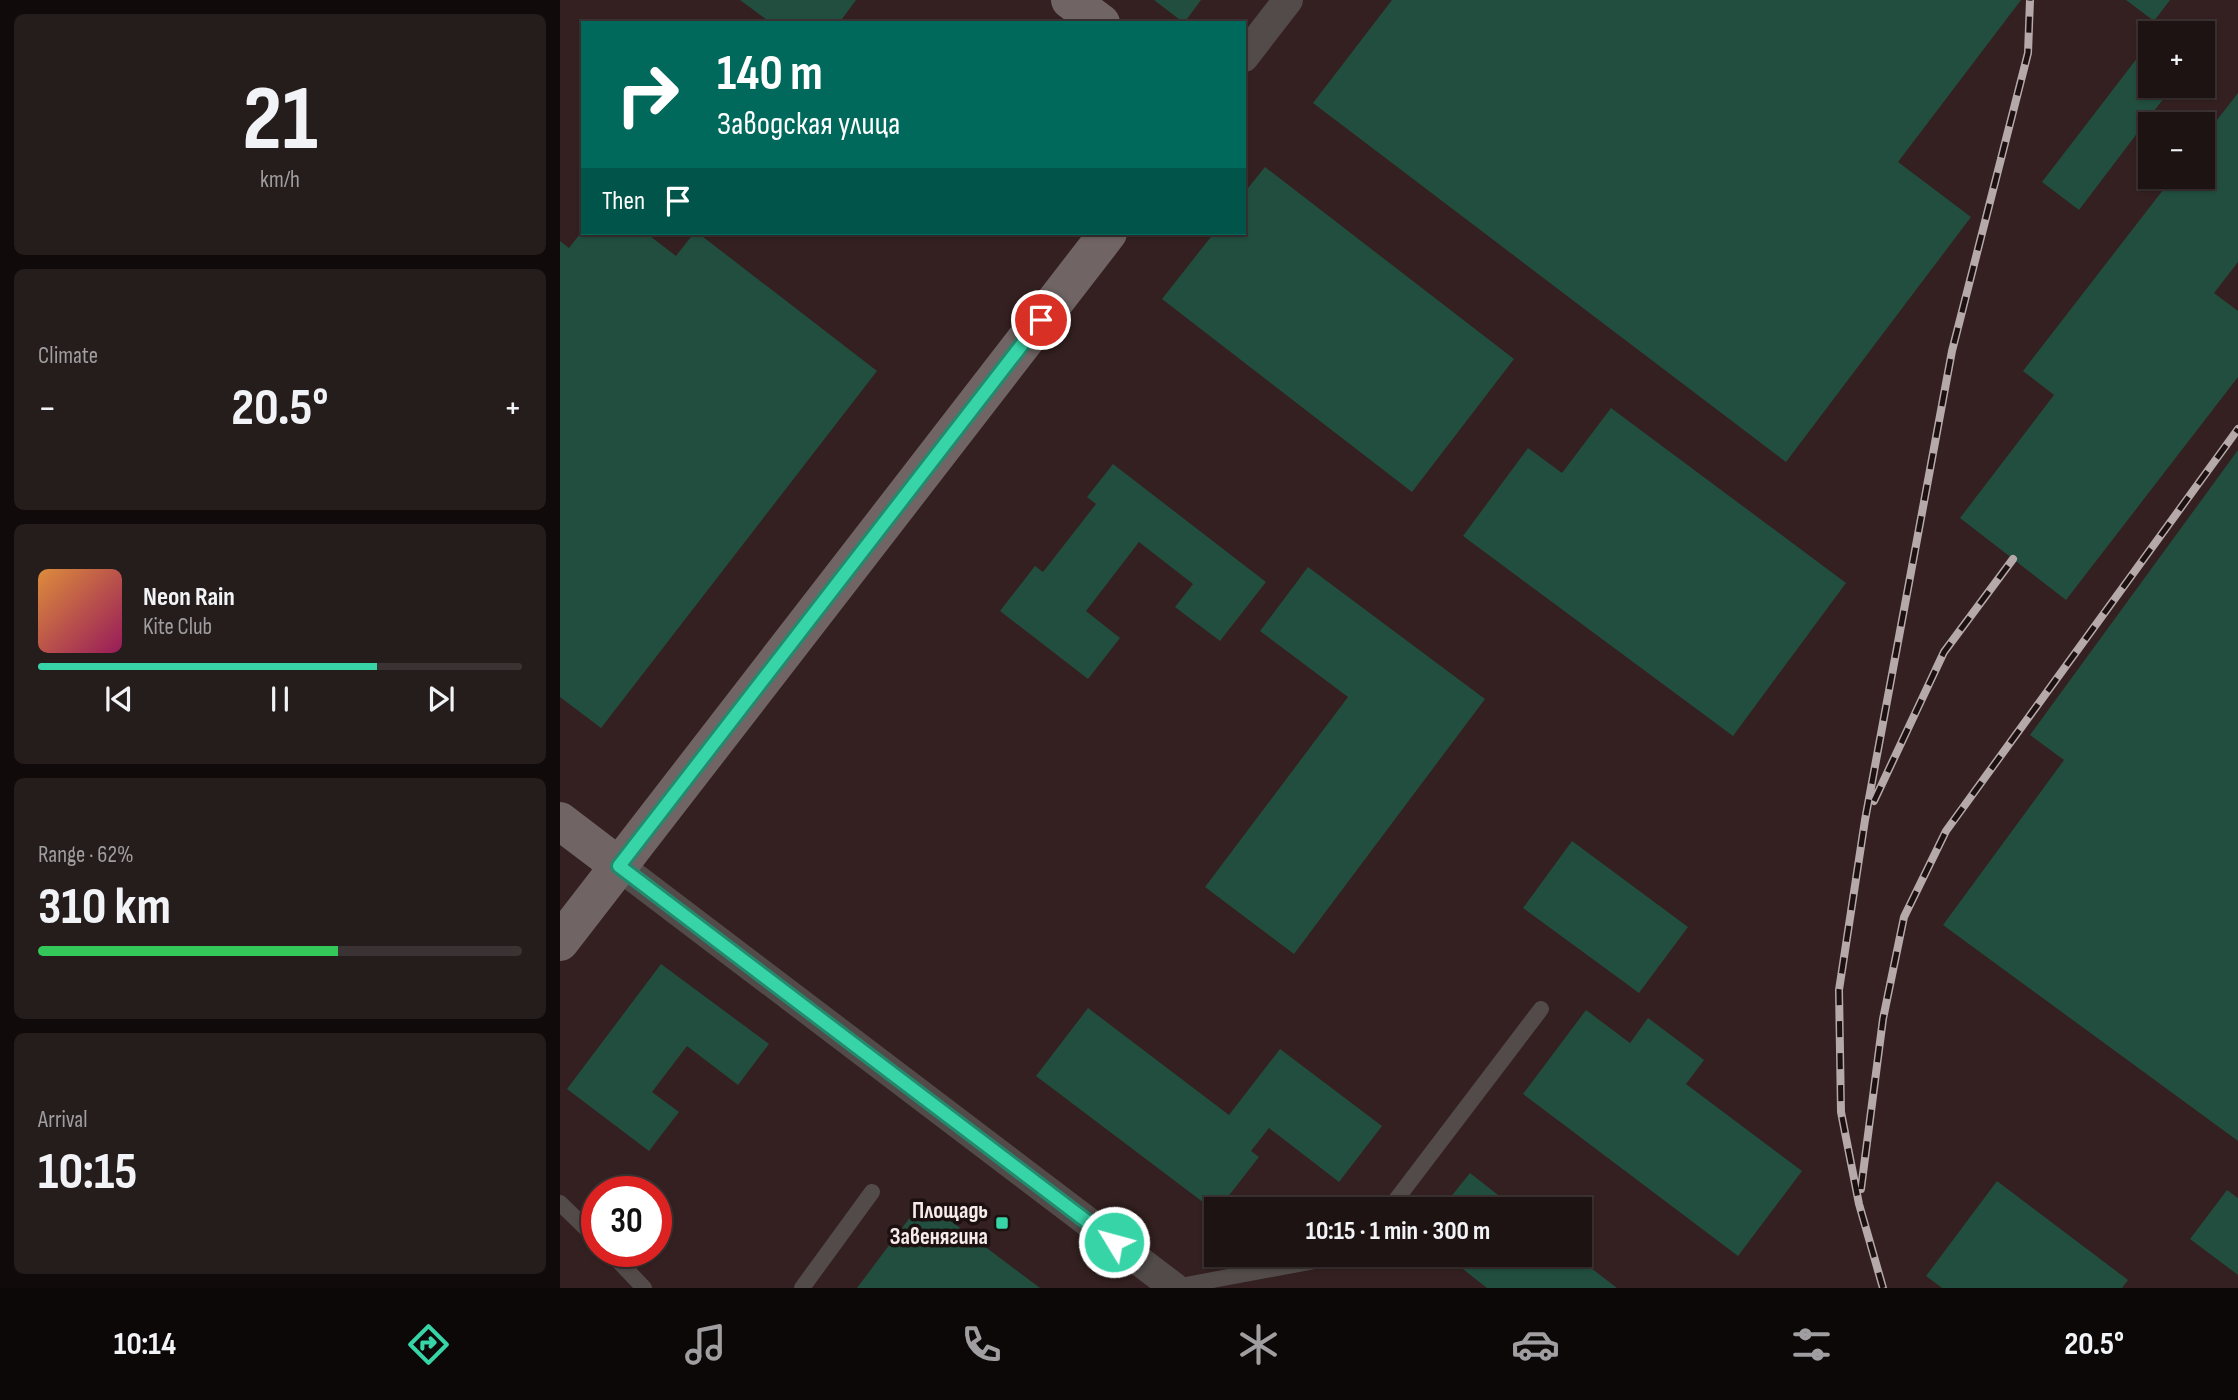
<!DOCTYPE html>
<html lang="en">
<head>
<meta charset="utf-8">
<style>
  :root { --surface:#1d1313; --page:#251c1c; --text:#f1f3f6; --muted:#a09ea0; --line:#3b3233; --accent:#36d4a7 }
  body { margin:0; font-family:"Sofia Sans Condensed",sans-serif; background:var(--page); color:var(--text); height:100vh; display:flex; flex-direction:column; font-size:26px; white-space:nowrap }
  * { box-sizing:border-box; margin:0 }
  p { font-size:23px; color:var(--muted) }
  .icon { flex:none; width:38px; height:38px; fill:none; stroke:currentColor; stroke-width:2; stroke-linecap:round; stroke-linejoin:round }
  .map { position:relative; flex:1; overflow:hidden }
  .side { display:flex; flex-direction:column; gap:14px; padding:14px; background:#100a0a; width:560px }
  .side>* { flex:none }
  .guide { position:absolute; left:21px; top:21px; width:665px; height:214px; border-radius:0px; box-shadow:0 2px 5px #0004,0 0 0 2px var(--line); background:#00695c; color:#fff; overflow:hidden }
  .buttons { position:absolute; left:1578px; top:21px; display:grid; gap:14px }
  .buttons a { display:grid; place-items:center; width:77px; height:77px; border-radius:0px; background:var(--surface); box-shadow:0 2px 5px #0004,0 0 0 2px var(--line); font-size:35px }
  .speed { position:absolute; left:21px; top:1176px; display:flex; gap:14px; font-size:35px; font-weight:700; text-align:center }
  .speed>* { display:grid; place-content:center; width:91px; height:91px; border-radius:50%; background:var(--surface); box-shadow:0 2px 5px #0004,0 0 0 2px var(--line); line-height:1 }
  .speed .limit { border:10px solid #d22; background:#fff; color:#111 }
  .pin { position:absolute; display:grid; place-items:center; width:60px; height:60px; color:#fff; margin:-30px; border:4px solid #fff; border-radius:50%; box-shadow:0 2px 7px #0007 }
  .me { position:absolute; width:77px; margin:-38px; rotate:307deg; stroke-linejoin:round; filter:drop-shadow(0 0 5px #0008) }
  .turn { display:flex; align-items:center; gap:24px; height:147px; padding:0 21px; font-size:32px }
  .turn .icon { width:91px; height:91px; stroke-width:2.5 }
  .turn b { display:block; font-size:49px; line-height:60px }
  .then { display:flex; align-items:center; height:66px; padding:0 21px; background:#0003; gap:14px; font-size:26px }
  .big { font-size:52px; font-weight:700; line-height:1.1 }
  .side .tile { flex:1; display:flex; flex-direction:column; justify-content:center; gap:10px; min-width:0; padding:0 24px; border-radius:10px; background:var(--page) }
  .side .dial { align-items:center; gap:0 }
  .dial b { font-size:91px; line-height:1 }
  .song { display:flex; align-items:center; gap:21px }
  .cover { width:84px; height:84px; border-radius:10px; background:linear-gradient(135deg,hsl(30 70% 55%),hsl(330 70% 35%)) }
  .played { height:7px; border-radius:4px; background:linear-gradient(90deg,var(--accent) 70%,var(--line) 70%) }
  .keys { display:flex; justify-content:space-around; direction:ltr }
  .heat { display:flex; justify-content:space-between; align-items:center; font-size:38px; direction:ltr }
  .charge { height:10px; border-radius:5px; background:linear-gradient(90deg,#34c759 62%,var(--line) 0) }
  .trip { position:absolute; left:644px; top:1197px; width:388px; height:70px; border-radius:0px; background:var(--surface); box-shadow:0 2px 5px #0004,0 0 0 2px var(--line); font-weight:700; line-height:70px; text-align:center }
  .tab-bar { display:flex; height:112px; justify-content:space-around; align-items:center; background:#0c0808; color:var(--muted) }
  .tab-bar .icon { width:49px; height:49px }
  .tab-bar .selected { color:var(--accent) }
  .tab-bar b { font-size:32px; color:var(--text) }
  main { display:flex; flex:1; min-height:0 }
  .map>svg:first-child { display:block }
  .built { fill:#342020; fill-rule:evenodd }
  .building { fill:#214e3f }
  .lines { fill:none; stroke-linecap:round; stroke-linejoin:round }
  .lane { stroke:#524b4a; stroke-width:16 }
  .street { stroke:#524b4a; stroke-width:30 }
  .secondary { stroke:#706464; stroke-width:38 }
  .rail-casing { stroke:#b5a9a9; stroke-width:8 }
  .rail { stroke:#1d1010; stroke-width:5; stroke-dasharray:16; stroke-linecap:butt }
  .route-casing { stroke:#238a6d; stroke-width:18 }
  .route { stroke:#36d4a7; stroke-width:12 }
  .poi-dot { fill:#36d4a7; stroke:#1d1010; stroke-width:2.5 }
  .labels { text-anchor:middle; stroke-width:7; stroke-linejoin:round; paint-order:stroke }
  .poi-label { font-size:23px; font-weight:bold; fill:#f5ebea; stroke:#1d1010; text-anchor:end }
</style>
</head>
<body>
<main>
<section class="side">
<div class="tile dial"><b>21</b><p>km/h</p></div>
<div class="tile"><p>Climate</p>
<div class="heat"><a>−</a><b class="big">20.5°</b><a>+</a></div>
</div>
<div class="tile">
<div class="song"><i class="cover"></i><div><b>Neon Rain</b><p>Kite Club</p></div></div>
<div class="played"></div>
<div class="keys"><svg class="icon" aria-label="previous" viewBox="0 0 24 24"><path d="M18 5L8 12l10 7zM5 5v14"/></svg><svg class="icon" aria-label="pause" viewBox="0 0 24 24"><path d="M8 5v14M16 5v14"/></svg><svg class="icon" aria-label="next" viewBox="0 0 24 24"><path d="M6 5l10 7-10 7zM19 5v14"/></svg></div>
</div>
<div class="tile"><p>Range · 62%</p><b class="big">310 km</b><div class="charge"></div></div>
<div class="tile"><p>Arrival</p><b class="big">10:15</b></div>
</section>
<div class="map">
<svg width="1678" height="1288" viewBox="0 0 1678 1288">
  <rect width="100%" height="100%" fill="#271919"/>
  <path class="built" d="M0 0H1678V1288H0ZM23 23H684V233H23ZM1591 33H1643V86H1591ZM1591 124H1643V177H1591ZM37 1192H96V1251H37ZM656 1209H1020V1255H656Z"/>
  <path class="building" d="M180 0H296L279 23H211Z
    M594 0H641L624 23Z
    M832 0H1461L1338 162 1411 217 1226 462 753 103Z
    M1566 0H1610L1594 21Z
    M1591 40V86H1613L1519 210 1482 182Z
    M1678 93V262L1654 293 1678 311V377L1506 600 1400 518 1494 395 1463 371 1613 177H1643V138Z
    M705 167 954 359 852 492 602 299 654 233H684V193Z
    M23 230V233H86L116 256 134 233H138L317 371 41 728 0 697V241L9 248Z
    M1051 408 1286 583 1173 736 903 536 968 448 1002 473Z
    M1678 450V1141L1383 925 1504 760 1470 735Z
    M553 464 706 582 660 641 615 607 633 584 579 542 526 611 560 638 528 679 440 611 475 566 483 572 536 504 527 497Z
    M748 567 925 699 734 954 645 887 788 697 700 631Z
    M1012 841 1128 927 1079 993 963 908Z
    M101 964 209 1044 178 1085 127 1046 92 1092 119 1112 89 1151 7 1089Z
    M528 1008 669 1115 720 1049 822 1126 779 1182 709 1128 691 1151 699 1157 656 1212 476 1076Z
    M1026 1010 1070 1043 1088 1018 1144 1060 1126 1084 1242 1171 1178 1256 963 1094Z
    M910 1173 956 1209H881Z
    M1437 1181 1568 1280 1562 1288H1382L1366 1276Z
    M1667 1190 1678 1198V1275L1630 1239Z
    M363 1200 480 1288H297Z
    M885 1255H1014L1057 1288H927Z"/>
  <g class="lines">
    <path class="lane" d="M0 1203 37 1239
      M829 1209 981 1009
      M49 1251 84 1288
      M615 1287 787 1255
      M242 1288 312 1192"/>
    <path class="street" d="M684 57 728 0
      M59 866 615 1288"/>
    <path class="secondary" d="M510 0 541 23
      M0 821 59 866
      M0 942 548 233"/>
    <g class="rail-casing">
      <path id="rail" d="M1314 801 1384 652 1453 559
        M1301 1189 1323 1019 1344 917 1386 831 1678 429
        M1323 1288 1299 1204 1281 1112 1279 990 1305 820 1392 351 1468 53 1470 0"/>
    </g>
    <use href="#rail" class="rail"/>
  </g>
  <g class="lines">
    <g class="route-casing">
      <path id="route" d="M481 320 59 866 554 1242"/>
    </g>
    <use href="#route" class="route"/>
  </g>
  <rect class="poi-dot" x="435" y="1216" width="14" height="14" rx="3.5"/>
  <g class="labels">
    <g class="poi-label">
      <text x="428" y="1218">Площадь<tspan x="428" dy="26">Завенягина</tspan></text>
    </g>
  </g>
</svg>
<div class="buttons">
<a>+</a>
<a>−</a>
</div>
<div class="speed"><div class="limit">30</div></div>
<div class="pin" style="left:481px;top:320px;background:#d93025"><svg class="icon" aria-label="arrive" viewBox="0 0 24 24"><path d="M6 21V4h12l-3 4 3 4H6"/></svg></div>
<svg class="me" style="left:554px;top:1242px" viewBox="-20 -20 40 40"><circle r="17" fill="#36d4a7" stroke="#fff" stroke-width="3"/><path d="M0-11L8 9 0 5-8 9z" fill="#fff"/></svg>
<div class="trip">10:15 · 1 min · 300 m</div>
<div class="guide">
<div class="turn"><svg class="icon" aria-label="right" viewBox="0 0 24 24"><path d="M7 20v-9h11M14 6l5 5-5 5"/></svg><div><b>140 m</b>Заводская улица</div></div>
<div class="then">Then<svg class="icon" aria-label="arrive" viewBox="0 0 24 24"><path d="M6 21V4h12l-3 4 3 4H6"/></svg></div>
</div>
</div>
</main>
<nav class="tab-bar">
<b>10:14</b>
<svg class="icon selected" aria-label="directions" viewBox="0 0 24 24"><path d="M12 3l9 9-9 9-9-9zM9 14v-3h6M13 9l2 2-2 2"/></svg>
<svg class="icon" aria-label="music" viewBox="0 0 24 24"><path d="M9 18V5l10-2v13"/><circle cx="6" cy="18" r="3"/><circle cx="16" cy="16" r="3"/></svg>
<svg class="icon" aria-label="phone" viewBox="0 0 24 24"><path d="M5 4h4l2 5-3 2q2 4 5 5l2-3 5 2v4C11 20 4 13 5 4z"/></svg>
<svg class="icon" aria-label="climate" viewBox="0 0 24 24"><path d="M12 3v18M4 7l16 10M4 17L20 7"/></svg>
<svg class="icon" aria-label="car" viewBox="0 0 24 24"><path d="M5 17H2v-5l4-1 3-4h7l3 4 3 1v5h-3M9 17h6M6 11h13"/><circle cx="7" cy="17" r="2"/><circle cx="17" cy="17" r="2"/></svg>
<svg class="icon" aria-label="filters" viewBox="0 0 24 24"><path d="M4 7h16M4 17h16"/><circle cx="9" cy="7" r="2"/><circle cx="15" cy="17" r="2"/></svg>
<b>20.5°</b>
</nav>
</body>
</html>
